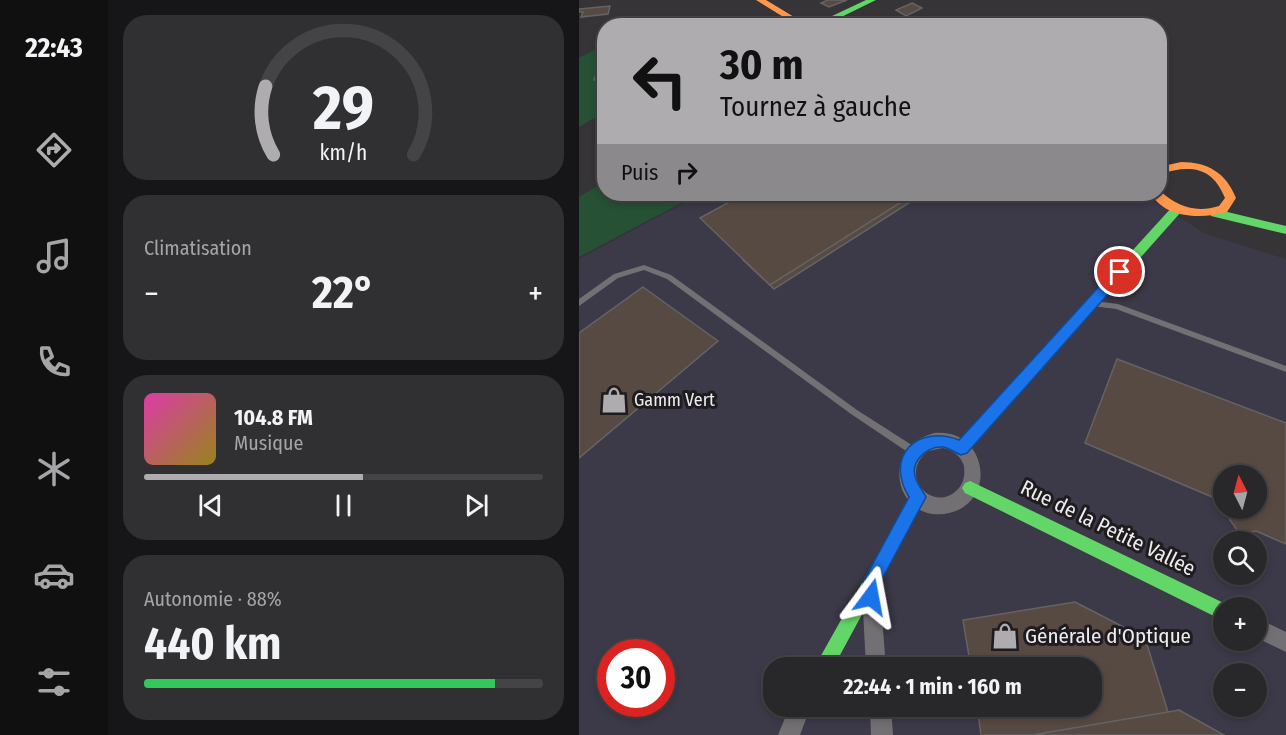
<!DOCTYPE html>
<html lang="fr">
<head>
<meta charset="utf-8">
<style>
  :root { --surface:#282729; --page:#302f31; --text:#f1f3f6; --muted:#a5a5a8; --line:#444446; --accent:#aeacaf }
  body { margin:0; font-family:"Fira Sans Condensed",sans-serif; background:var(--page); color:var(--text); height:100vh; display:flex; flex-direction:column; font-size:22px; white-space:nowrap }
  * { box-sizing:border-box; margin:0 }
  p { font-size:20px; color:var(--muted) }
  .icon { flex:none; width:33px; height:33px; fill:none; stroke:currentColor; stroke-width:2; stroke-linecap:round; stroke-linejoin:round }
  .map { position:relative; flex:1; overflow:hidden }
  .side { display:flex; flex-direction:column; gap:15px; padding:15px; background:#161517; width:471px }
  .side>* { flex:none }
  .guide { position:absolute; left:18px; top:18px; width:570px; height:183px; border-radius:24px; box-shadow:0 3px 9px #0003,0 0 0 2px var(--line); background:#aeacaf; color:#111; overflow:hidden }
  .needle { width:39px; rotate:354deg }
  .fabs { position:absolute; left:634px; top:465px; display:grid; gap:12px }
  .fabs a { display:grid; place-items:center; width:54px; height:54px; border-radius:50%; background:var(--surface); box-shadow:0 3px 9px #0003,0 0 0 2px var(--line); font-size:30px }
  .speed { position:absolute; left:18px; top:639px; display:flex; gap:12px; font-size:30px; font-weight:700; text-align:center }
  .speed>* { display:grid; place-content:center; width:78px; height:78px; border-radius:50%; background:var(--surface); box-shadow:0 3px 9px #0003,0 0 0 2px var(--line); line-height:1 }
  .speed .limit { border:9px solid #d22; background:#fff; color:#111 }
  .pin { position:absolute; display:grid; place-items:center; width:51px; height:51px; color:#fff; margin:-26px; border:3px solid #fff; border-radius:50%; box-shadow:0 2px 6px #0007 }
  .me { position:absolute; width:66px; margin:-33px; rotate:13deg; stroke-linejoin:round; filter:drop-shadow(0 0 4px #0008) }
  .turn { display:flex; align-items:center; gap:21px; height:126px; padding:0 24px; font-size:27px }
  .turn .icon { width:78px; height:78px; stroke-width:2.5 }
  .turn b { display:block; font-size:42px; line-height:51px }
  .then { display:flex; align-items:center; height:57px; padding:0 24px; background:#0003; gap:12px; font-size:22px }
  .big { font-size:45px; font-weight:700; line-height:1.1 }
  .side .widget { flex:1; display:flex; flex-direction:column; justify-content:center; gap:9px; min-width:0; padding:0 21px; border-radius:24px; background:var(--page) }
  .side .dial { align-items:center; gap:0 }
  .dial svg { height:156px; overflow:visible; fill:none; stroke:var(--line); stroke-width:7; stroke-linecap:round; text-anchor:middle }
  .dial text { fill:var(--text); stroke:none }
  .song { display:flex; align-items:center; gap:18px }
  .cover { width:72px; height:72px; border-radius:9px; background:linear-gradient(135deg,hsl(320 70% 55%),hsl(50 70% 35%)) }
  .played { height:6px; border-radius:3px; background:linear-gradient(90deg,var(--accent) 55%,var(--line) 55%) }
  .keys { display:flex; justify-content:space-around; direction:ltr }
  .heat { display:flex; justify-content:space-between; align-items:center; font-size:33px; direction:ltr }
  .charge { height:9px; border-radius:4px; background:linear-gradient(90deg,#34c759 88%,var(--line) 0) }
  .trip { position:absolute; left:184px; top:657px; width:339px; height:60px; border-radius:24px; background:var(--surface); box-shadow:0 3px 9px #0003,0 0 0 2px var(--line); font-weight:700; line-height:60px; text-align:center }
  main { display:flex; flex:1; min-height:0 }
  .tabs { display:flex; flex-direction:column; width:108px; justify-content:space-around; align-items:center; background:#101010; color:var(--muted) }
  .tabs .icon { width:42px; height:42px }
  .tabs .selected { color:var(--accent) }
  .tabs b { font-size:27px; color:var(--text) }
  .map>svg:first-child { display:block }
  .commercial { fill:#3c3948; fill-rule:evenodd }
  .green { fill:#265134 }
  .building { fill:#574a42; stroke:#656364; stroke-width:1.5 }
  .lines { fill:none; stroke-linecap:round; stroke-linejoin:round }
  .lane { fill:#727072; fill-rule:evenodd }
  .street { fill:#727072; fill-rule:evenodd }
  .fast { fill:#63d668; fill-rule:evenodd }
  .slow { fill:#ff974d; fill-rule:evenodd }
  .route { fill:#1a73e8; stroke:#114b97; stroke-width:1.5 }
  .labels { text-anchor:middle; stroke-width:6; stroke-linejoin:round; paint-order:stroke }
  .poi-label { font-size:18px; fill:#efecef; stroke:#1e1c1e; text-anchor:start }
  .near-street-label { font-size:21px; fill:#efecef; stroke:#1e1c1e }
  .near-poi-label { font-size:21px; fill:#efecef; stroke:#1e1c1e; text-anchor:start }
</style>
</head>
<body>
<main>
<nav class="tabs">
<b>22:43</b>
<svg class="icon selected" aria-label="directions" viewBox="0 0 24 24"><path d="M12 3l9 9-9 9-9-9zM9 14v-3h6M13 9l2 2-2 2"/></svg>
<svg class="icon" aria-label="music" viewBox="0 0 24 24"><path d="M9 18V5l10-2v13"/><circle cx="6" cy="18" r="3"/><circle cx="16" cy="16" r="3"/></svg>
<svg class="icon" aria-label="phone" viewBox="0 0 24 24"><path d="M5 4h4l2 5-3 2q2 4 5 5l2-3 5 2v4C11 20 4 13 5 4z"/></svg>
<svg class="icon" aria-label="climate" viewBox="0 0 24 24"><path d="M12 3v18M4 7l16 10M4 17L20 7"/></svg>
<svg class="icon" aria-label="car" viewBox="0 0 24 24"><path d="M5 17H2v-5l4-1 3-4h7l3 4 3 1v5h-3M9 17h6M6 11h13"/><circle cx="7" cy="17" r="2"/><circle cx="17" cy="17" r="2"/></svg>
<svg class="icon" aria-label="filters" viewBox="0 0 24 24"><path d="M4 7h16M4 17h16"/><circle cx="9" cy="7" r="2"/><circle cx="15" cy="17" r="2"/></svg>
</nav>
<section class="side">
<div class="widget dial"><svg viewBox="0 0 100 80">
<path d="M14 69A42 42 0 1 1 86 69"/>
<path d="M14 69A42 42 0 0 1 10 34" stroke="#aeacaf"/>
<text x="50" y="56" font-size="32" font-weight="700">29</text>
<text x="50" y="72" font-size="11">km/h</text>
</svg></div>
<div class="widget"><p>Climatisation</p>
<div class="heat"><a>−</a><b class="big">22°</b><a>+</a></div>
</div>
<div class="widget">
<div class="song"><i class="cover"></i><div><b>104.8 FM</b><p>Musique</p></div></div>
<div class="played"></div>
<div class="keys"><svg class="icon" aria-label="previous" viewBox="0 0 24 24"><path d="M18 5L8 12l10 7zM5 5v14"/></svg><svg class="icon" aria-label="pause" viewBox="0 0 24 24"><path d="M8 5v14M16 5v14"/></svg><svg class="icon" aria-label="next" viewBox="0 0 24 24"><path d="M6 5l10 7-10 7zM19 5v14"/></svg></div>
</div>
<div class="widget"><p>Autonomie · 88%</p><b class="big">440 km</b><div class="charge"></div></div>
</section>
<div class="map">
<svg width="707" height="735" viewBox="0 0 707 735">
  <rect width="100%" height="100%" fill="#363437"/>
  <path class="commercial" d="M122 194H563L627 234 707 259V735H0V259ZM645 476H678V508H645ZM645 542H678V574H645ZM645 608H678V640H645ZM32 652H82V704H32ZM195 668H513V706H195ZM645 674H678V706H645Z"/>
  <path class="green" d="M25 45V112L0 127V58Z
    M25 182 26 194H119L0 257V197Z"/>
  <path class="building" d="M249 0H268L250 7 242 3Z
    M333 3 343 8 327 16 317 10Z
    M31 6 29 14 2 17 4 12H0V9Z
    M26 64V79L15 80 19 69 24 68Z
    M165 194H335L191 285 121 218Z
    M335 194H344L195 289 163 259 191 285Z
    M64 287 139 341 0 458V333Z
    M538 359 707 423V544L677 531 661 534 651 520 653 508H678V476H645V502L506 443Z
    M496 602 566 638 589 712 453 735H402L398 706H513V668H392L384 620Z
    M600 710 645 735H453L589 712Z"/>
  <g class="lines">
    <path class="lane" d="M65 265 92 275 278 410 339 449 340 452 339 455 336 456 333 455 272 414 88 279 65 270 39 278 0 306V299L35 274Z
      M515 301 539 304 707 366V372L537 309 513 306 512 304 513 302Z"/>
    <path class="street" d="M355 433C410 427 420 507 365 514 317 520 299 449 355 433ZM364 448C374 450 382 456 385 466 386 474 385 482 380 488 356 516 317 476 349 451Z
      M292 581 299 583 301 590 307 668H287L283 590 285 583Z
      M678 618 707 632V652L678 638Z
      M211 706H232L221 735H199Z
      M291 706H312L314 735H292Z"/>
    <path class="fast" d="M287 0H297L244 26H232Z
      M598 205 603 209 602 212 388 453 383 455 378 453 376 448 378 443 594 206Z
      M636 209 707 226V234L632 216V210Z
      M391 481 651 606 652 608H645V621L386 493 383 488 386 483Z
      M339 489 344 492 347 497 344 502 254 668H235L334 492Z"/>
    <path class="slow" d="M177 0H187L230 26H219Z
      M602 162C629 162 647 173 657 198L648 212C623 219 587 219 572 194H580L581 191C599 207 617 213 640 206L646 198C633 165 610 165 580 174V167Z"/>
  </g>
  <path class="route" d="M541 268 547 272 545 276 388 453 382 455C377 453 370 448 364 447 347 446 330 463 337 479 339 485 344 491 347 497L301 583 298 603 292 606 286 603 284 582 330 497C305 456 338 424 380 440L536 269Z"/>
  <defs>
    <g id="shop-bare" transform="scale(2.07)"><path d="M-5-2.5h2.3a2.7 3.5 0 0 1 5.4 0H5L5.5 6h-11ZM-1.5-2.5h3a1.5 2.3 0 0 0-3 0Z" fill="#aeacaf" stroke="#1e1c1e" stroke-width="2.5" paint-order="stroke"/></g>
  </defs>
  <g fill-rule="evenodd">
    <use href="#shop-bare" x="35" y="400"/>
    <use href="#shop-bare" x="426" y="636"/>
  </g>
  <g class="labels">
    <g class="poi-label">
      <text x="55" y="406">Gamm Vert</text>
    </g>
    <g class="near-street-label">
      <text transform="translate(529 528) rotate(26)" y="7">Rue de la Petite Vallée</text>
    </g>
    <g class="near-poi-label">
      <text x="446" y="643">Générale d'Optique</text>
    </g>
  </g>
</svg>
<div class="fabs">
<a><svg class="needle" viewBox="-14 -14 28 28"><path d="M0-13l5 13h-10z" fill="#e53935"/><path d="M0 13l5-13h-10z" fill="#a5a5a8"/></svg></a>
<a><svg class="icon" aria-label="search" viewBox="0 0 24 24"><circle cx="10" cy="10" r="6"/><path d="M15 15l6 6"/></svg></a>
<a>+</a>
<a>−</a>
</div>
<div class="speed"><div class="limit">30</div></div>
<div class="pin" style="left:541px;top:272px;background:#d93025"><svg class="icon" aria-label="arrive" viewBox="0 0 24 24"><path d="M6 21V4h12l-3 4 3 4H6"/></svg></div>
<svg class="me" style="left:292px;top:597px" viewBox="-20 -20 40 40"><path d="M0-17L14 15 0 8-14 15z" fill="#1a73e8" stroke="#fff" stroke-width="4"/></svg>
<div class="trip">22:44 · 1 min · 160 m</div>
<div class="guide">
<div class="turn"><svg class="icon" aria-label="left" viewBox="0 0 24 24"><path d="M17 20v-9H6M10 6l-5 5 5 5"/></svg><div><b>30 m</b>Tournez à gauche</div></div>
<div class="then">Puis<svg class="icon" aria-label="right" viewBox="0 0 24 24"><path d="M7 20v-9h11M14 6l5 5-5 5"/></svg></div>
</div>
</div>
</main>
</body>
</html>
